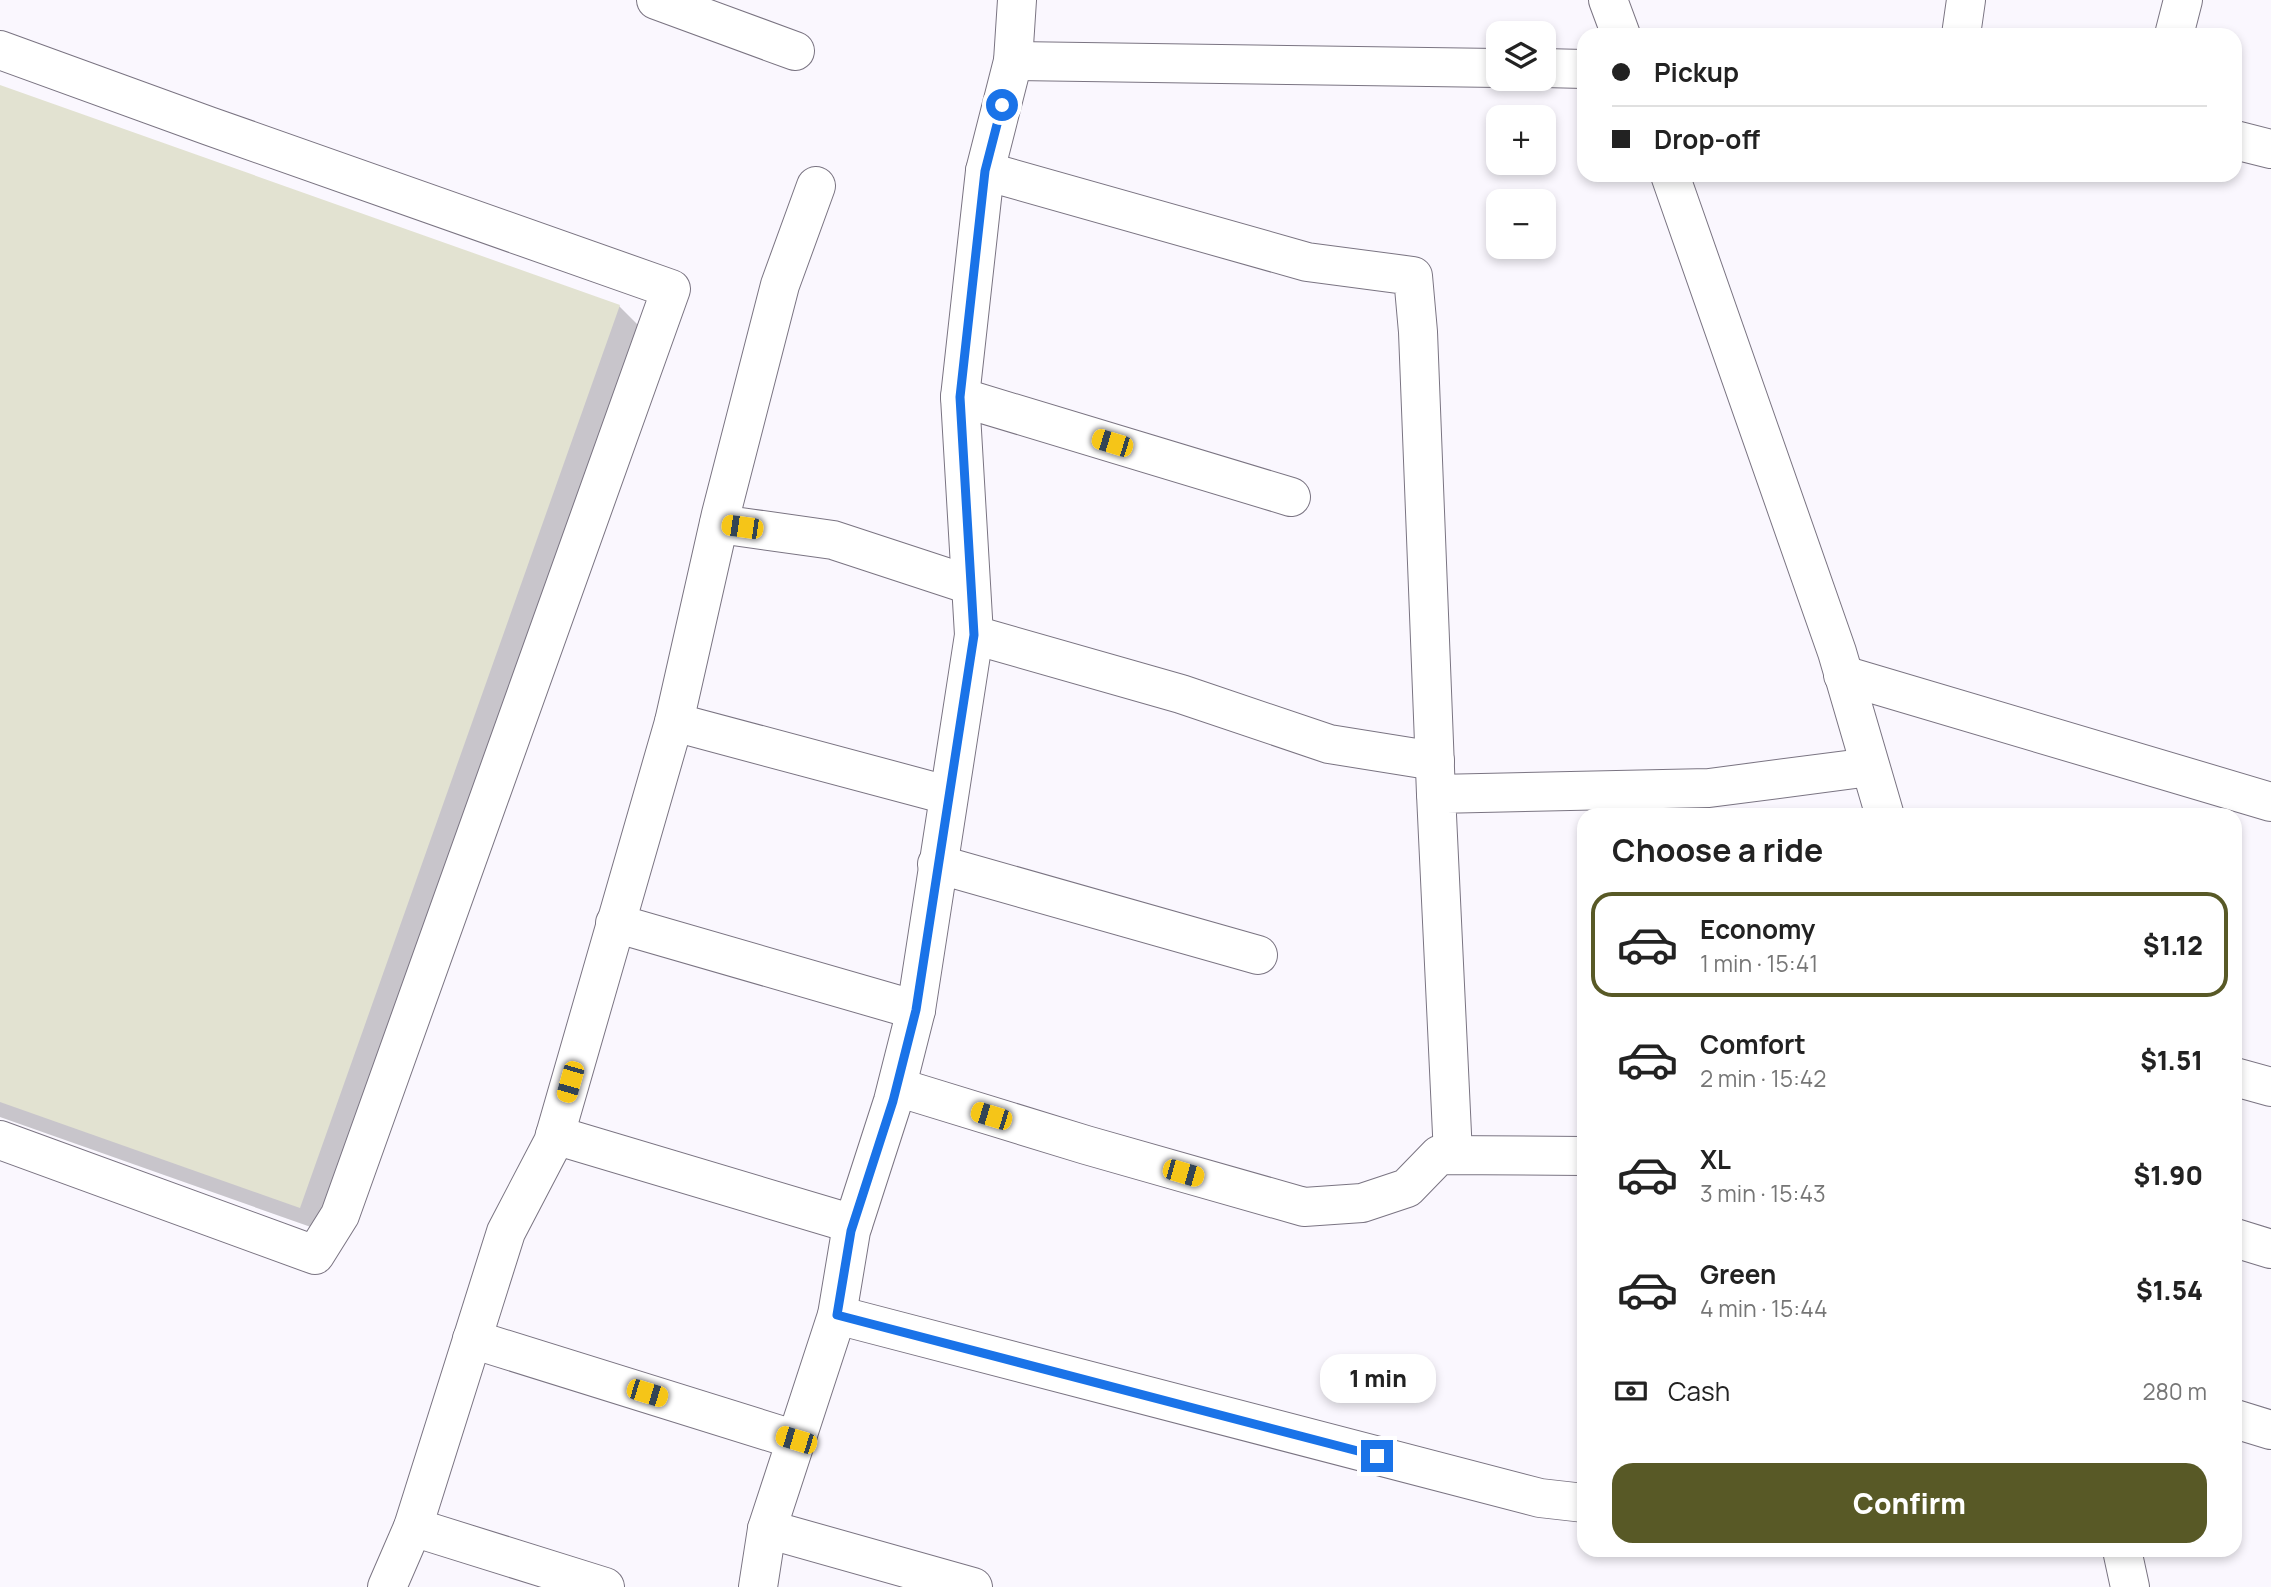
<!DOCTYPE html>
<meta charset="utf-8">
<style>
body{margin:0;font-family:Manrope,sans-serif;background:#f2f2f2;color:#222;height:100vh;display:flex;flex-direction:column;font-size:26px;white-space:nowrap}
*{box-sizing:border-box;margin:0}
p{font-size:23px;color:#767676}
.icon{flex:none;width:38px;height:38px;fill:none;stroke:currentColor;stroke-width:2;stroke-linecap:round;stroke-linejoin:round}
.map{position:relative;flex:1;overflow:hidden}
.drawer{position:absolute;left:1577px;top:808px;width:665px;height:749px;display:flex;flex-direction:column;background:#fff;border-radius:21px;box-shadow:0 4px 10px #0003}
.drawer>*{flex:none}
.banner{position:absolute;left:1577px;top:28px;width:665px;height:154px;border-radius:21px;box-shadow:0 4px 10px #0003;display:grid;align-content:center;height:154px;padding:0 35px;background:#fff}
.tools{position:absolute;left:1486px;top:21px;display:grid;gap:14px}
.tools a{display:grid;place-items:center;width:70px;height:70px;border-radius:14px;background:#fff;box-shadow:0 4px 10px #0003;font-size:35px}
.end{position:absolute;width:32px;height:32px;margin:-16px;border:9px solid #1a73e8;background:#fff;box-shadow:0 0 0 4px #fff}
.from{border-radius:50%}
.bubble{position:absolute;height:49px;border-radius:21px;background:#fff;box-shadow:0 4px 10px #0003;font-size:23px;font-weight:800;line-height:49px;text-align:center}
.car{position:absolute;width:21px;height:42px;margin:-21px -10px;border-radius:9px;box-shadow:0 0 5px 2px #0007;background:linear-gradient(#f5c518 24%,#345 0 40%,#f5c518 0 76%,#345 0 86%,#f5c518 0)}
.banner b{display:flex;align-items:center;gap:24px;height:66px;font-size:26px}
.banner b+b{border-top:2px solid #e0e0e0}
.banner i{width:18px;height:18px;background:#222}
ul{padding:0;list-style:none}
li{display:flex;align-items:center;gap:21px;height:105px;margin:0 14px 10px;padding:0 21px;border:4px solid transparent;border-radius:21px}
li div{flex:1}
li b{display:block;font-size:26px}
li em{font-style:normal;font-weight:800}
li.selected{border-color:#585926}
li>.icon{width:63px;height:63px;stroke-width:1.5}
h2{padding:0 35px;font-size:32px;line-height:84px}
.pay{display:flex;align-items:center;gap:18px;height:77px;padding:0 35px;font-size:26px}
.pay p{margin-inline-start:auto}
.cta{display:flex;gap:14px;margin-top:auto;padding:14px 35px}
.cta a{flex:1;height:80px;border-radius:21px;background:#585926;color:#fff;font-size:28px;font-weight:800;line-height:80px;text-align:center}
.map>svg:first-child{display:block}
</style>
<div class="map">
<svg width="2271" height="1587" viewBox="0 0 2271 1587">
<rect width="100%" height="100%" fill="#faf7fe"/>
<!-- shadow -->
<polygon fill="#0003" points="0,87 619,306 644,331 325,1232 0,1117"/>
<!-- building -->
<polygon fill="#e2e2d1" points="0,85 620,305 300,1208 0,1102"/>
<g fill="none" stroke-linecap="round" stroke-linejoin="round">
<!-- minor casing -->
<g stroke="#7a7482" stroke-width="40">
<g id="minor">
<polyline points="656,0 795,51"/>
<polyline points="1608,0 1621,35"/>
<polyline points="1961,35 1966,0"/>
<polyline points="2174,35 2183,0"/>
<polyline points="0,50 209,126 671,289 340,1215 315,1255 0,1140"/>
<polyline points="1013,61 1498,68"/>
<polyline points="1544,68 1584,69"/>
<polyline points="2235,140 2271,149"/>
<polyline points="985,171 1307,262 1413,276 1418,332 1436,794"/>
<polyline points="1670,175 1837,652 1885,816"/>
<polyline points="960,397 1291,497"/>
<polyline points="719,524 833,540 970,585"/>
<polyline points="974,635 1181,694 1329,744 1435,761"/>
<polyline points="1843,675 2271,802"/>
<polyline points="674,722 947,795"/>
<polyline points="937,864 1258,955"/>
<polyline points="615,923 916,1010"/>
<polyline points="2235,1077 2271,1087"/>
<polyline points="897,1087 1086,1145 1304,1207 1362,1203 1407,1188 1439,1155 1584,1156"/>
<polyline points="555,1135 853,1224"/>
<polyline points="1453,1155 1436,794 1709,788 1870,767"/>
<polyline points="2235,1238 2271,1249"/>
<polyline points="837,1315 1540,1498 1584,1503"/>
<polyline points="472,1339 796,1440"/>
<polyline points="2235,1419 2271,1430"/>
<polyline points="413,1527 605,1587"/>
<polyline points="767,1529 973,1587"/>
<polyline points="2122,1550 2130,1587"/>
<polyline points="387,1587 413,1527 506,1232 553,1142 674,722 721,514 780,285 816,186"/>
<polyline points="758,1587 767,1529 837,1315 851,1231 893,1101 916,1010 974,635 960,397 985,171 1013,61 1017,0"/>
</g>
</g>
<!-- minor -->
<use href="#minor" stroke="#fff" stroke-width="38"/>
</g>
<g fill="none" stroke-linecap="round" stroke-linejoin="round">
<!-- route -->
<polyline stroke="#1a73e8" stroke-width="9" points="1002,105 985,171 960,397 974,635 916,1010 893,1101 851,1231 837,1315 1377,1456"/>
</g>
</svg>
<div class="tools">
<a><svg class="icon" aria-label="layers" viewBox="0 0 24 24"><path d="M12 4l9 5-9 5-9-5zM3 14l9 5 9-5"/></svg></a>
<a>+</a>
<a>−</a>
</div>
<i class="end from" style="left:1002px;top:105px"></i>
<i class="end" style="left:1377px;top:1456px"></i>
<div class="bubble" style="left:1320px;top:1354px;width:116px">1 min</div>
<i class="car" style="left:1112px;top:443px;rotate:287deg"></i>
<i class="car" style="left:742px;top:527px;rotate:278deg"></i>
<i class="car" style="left:570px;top:1082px;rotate:196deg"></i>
<i class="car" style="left:991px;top:1116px;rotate:287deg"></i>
<i class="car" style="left:1183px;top:1173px;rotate:106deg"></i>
<i class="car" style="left:647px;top:1393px;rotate:107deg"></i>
<i class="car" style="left:796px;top:1440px;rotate:287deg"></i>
<div class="banner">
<b><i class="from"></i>Pickup</b>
<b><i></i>Drop-off</b>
</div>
<section class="drawer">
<h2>Choose a ride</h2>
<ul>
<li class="selected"><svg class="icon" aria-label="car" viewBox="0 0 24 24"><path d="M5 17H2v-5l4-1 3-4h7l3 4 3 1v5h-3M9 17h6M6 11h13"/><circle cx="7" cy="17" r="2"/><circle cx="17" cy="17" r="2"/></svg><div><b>Economy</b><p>1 min · 15:41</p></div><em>$1.12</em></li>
<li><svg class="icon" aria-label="car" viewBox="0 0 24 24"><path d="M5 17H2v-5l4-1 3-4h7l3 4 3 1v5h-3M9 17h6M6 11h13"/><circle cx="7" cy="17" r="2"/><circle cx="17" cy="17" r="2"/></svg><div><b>Comfort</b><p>2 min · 15:42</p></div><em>$1.51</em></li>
<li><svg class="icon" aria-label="car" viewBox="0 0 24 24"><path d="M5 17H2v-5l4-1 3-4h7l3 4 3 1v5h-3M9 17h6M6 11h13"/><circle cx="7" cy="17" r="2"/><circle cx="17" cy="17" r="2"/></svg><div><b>XL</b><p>3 min · 15:43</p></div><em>$1.90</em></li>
<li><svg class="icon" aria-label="car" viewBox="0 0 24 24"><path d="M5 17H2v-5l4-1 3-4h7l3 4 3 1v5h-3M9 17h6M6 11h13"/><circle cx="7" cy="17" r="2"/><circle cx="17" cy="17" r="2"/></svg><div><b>Green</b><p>4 min · 15:44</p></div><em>$1.54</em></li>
</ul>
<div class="pay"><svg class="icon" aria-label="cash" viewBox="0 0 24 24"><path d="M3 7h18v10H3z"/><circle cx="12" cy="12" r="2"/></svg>Cash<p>280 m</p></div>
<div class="cta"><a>Confirm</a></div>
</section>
</div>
